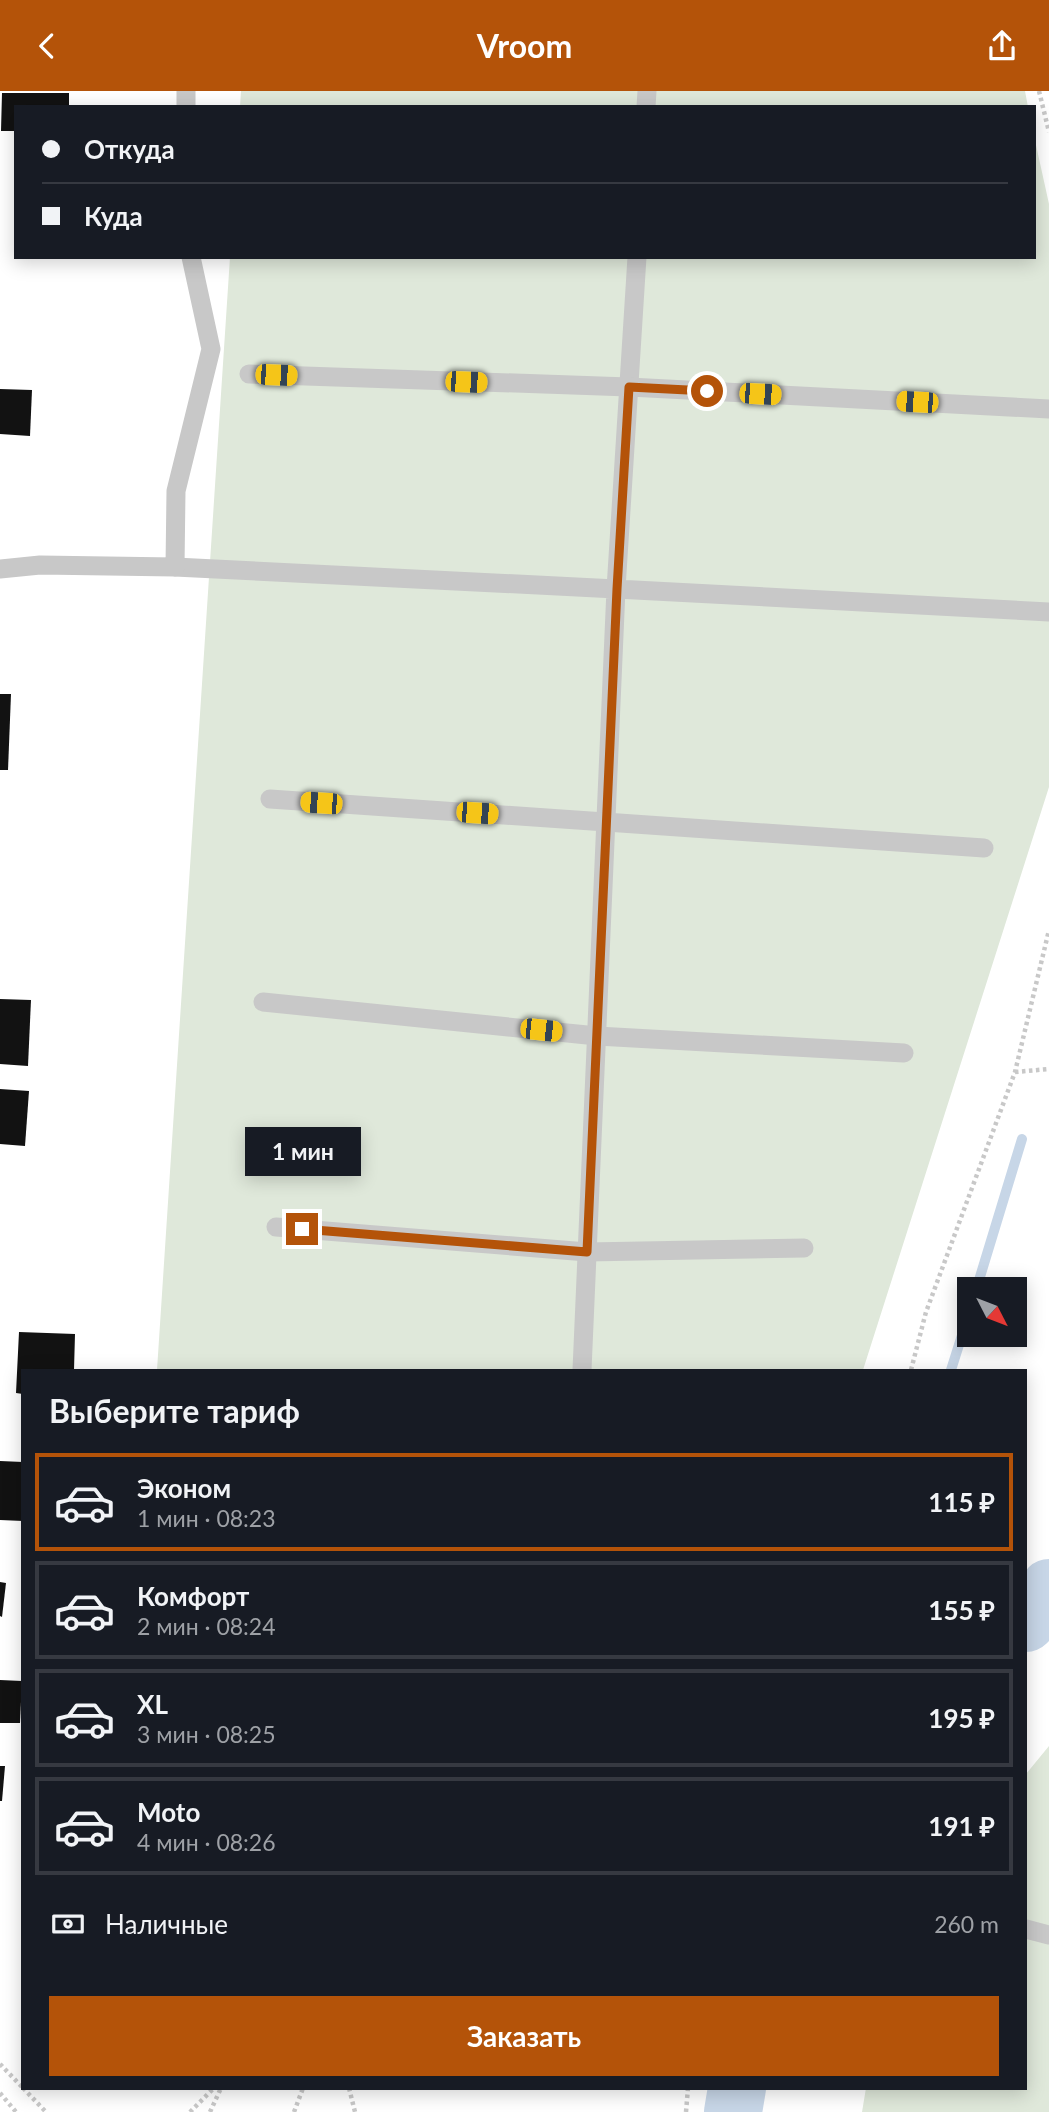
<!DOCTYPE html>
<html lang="ru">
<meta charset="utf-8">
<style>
body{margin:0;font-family:Lato,sans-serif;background:#242831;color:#f1f3f6;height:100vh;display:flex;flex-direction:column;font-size:26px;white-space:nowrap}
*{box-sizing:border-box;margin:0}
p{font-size:23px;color:#9ea1a6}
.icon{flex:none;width:38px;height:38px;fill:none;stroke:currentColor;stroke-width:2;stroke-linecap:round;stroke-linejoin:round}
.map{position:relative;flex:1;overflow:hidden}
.drawer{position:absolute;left:21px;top:1278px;width:1006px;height:721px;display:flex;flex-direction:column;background:#171b24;border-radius:0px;box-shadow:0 4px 18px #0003}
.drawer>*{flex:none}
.top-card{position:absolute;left:14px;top:14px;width:1022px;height:154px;border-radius:0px;box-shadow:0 4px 18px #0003;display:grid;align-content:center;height:154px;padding:0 28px;background:#171b24}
.needle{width:46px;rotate:132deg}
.fabs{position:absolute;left:957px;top:1186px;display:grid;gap:14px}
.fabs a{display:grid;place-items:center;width:70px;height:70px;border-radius:0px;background:#171b24;box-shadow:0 4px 18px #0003;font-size:35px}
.end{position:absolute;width:32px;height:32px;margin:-16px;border:9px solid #b45309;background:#fff;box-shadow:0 0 0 4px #fff}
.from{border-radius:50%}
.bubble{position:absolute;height:49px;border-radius:0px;background:#171b24;box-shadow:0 4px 18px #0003;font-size:23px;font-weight:700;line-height:49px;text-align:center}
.car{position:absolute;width:21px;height:42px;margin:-21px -10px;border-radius:9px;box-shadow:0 0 5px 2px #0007;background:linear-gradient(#f5c518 24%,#345 0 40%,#f5c518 0 76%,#345 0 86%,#f5c518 0)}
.top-card b{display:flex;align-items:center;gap:24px;height:66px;font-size:26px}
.top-card b+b{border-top:2px solid #363941}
.top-card i{width:18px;height:18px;background:#f1f3f6}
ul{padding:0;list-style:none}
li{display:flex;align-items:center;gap:21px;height:98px;margin:0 14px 10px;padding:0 14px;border:4px solid #363941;border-radius:0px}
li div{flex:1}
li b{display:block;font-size:26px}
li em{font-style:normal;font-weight:700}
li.active{border-color:#b45309}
li>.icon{width:63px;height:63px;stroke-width:1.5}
h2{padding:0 28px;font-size:32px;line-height:84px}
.pay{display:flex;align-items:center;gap:18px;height:77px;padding:0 28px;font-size:26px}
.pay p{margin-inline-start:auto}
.primary-button{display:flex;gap:14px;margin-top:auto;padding:14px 28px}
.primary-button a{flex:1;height:80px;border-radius:0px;background:#b45309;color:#fff;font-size:28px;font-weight:700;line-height:80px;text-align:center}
header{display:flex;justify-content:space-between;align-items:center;height:91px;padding:0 28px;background:#b45309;color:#fff;font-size:32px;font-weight:700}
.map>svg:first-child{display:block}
</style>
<header><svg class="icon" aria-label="back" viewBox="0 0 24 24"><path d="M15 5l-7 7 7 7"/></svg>Vroom<svg class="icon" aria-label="share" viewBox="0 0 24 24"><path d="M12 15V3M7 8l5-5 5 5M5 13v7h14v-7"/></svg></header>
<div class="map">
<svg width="1049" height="2021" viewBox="0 0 1049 2021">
<rect width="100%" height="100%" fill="#fff"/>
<!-- green -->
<g fill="#dfe8da">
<polygon points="241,0 1025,0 1028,16 240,16"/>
<polygon points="1034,45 1049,113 1049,696 863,1279 157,1279 230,166 1034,166"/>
<polygon points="1049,1655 1049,2021 862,2021 866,1997 1026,1997 1026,1683"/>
</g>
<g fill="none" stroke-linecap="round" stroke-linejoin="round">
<!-- stream -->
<g stroke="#c7d6e7" stroke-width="10">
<polyline points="976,1199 1022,1048"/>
<polyline points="951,1279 970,1219"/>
</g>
<!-- river -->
<g stroke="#c7d6e7" stroke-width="58">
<polyline points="1026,1532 1040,1518 1049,1497"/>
<polyline points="733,2021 737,1997"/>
</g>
</g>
<!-- building -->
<g fill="#121212">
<polygon points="2,2 69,2 69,16 16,16 16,40 1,40"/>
<polygon points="0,298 32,299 30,345 0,343"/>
<polygon points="0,603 11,603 8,679 0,679"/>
<polygon points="0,908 31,909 28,975 0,973"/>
<polygon points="0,998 29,1000 25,1055 0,1053"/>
<polygon points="19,1241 75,1243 74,1279 23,1279 23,1303 16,1302"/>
<polygon points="0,1370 23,1371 23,1430 0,1429"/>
<polygon points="0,1491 6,1492 2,1526 0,1525"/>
<polygon points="0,1589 22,1590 20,1632 0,1632"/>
<polygon points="0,1675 5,1675 2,1710 0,1710"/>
</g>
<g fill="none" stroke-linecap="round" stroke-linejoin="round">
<!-- path -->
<g stroke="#c8c8c8" stroke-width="4.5" stroke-dasharray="3.5 3.5" stroke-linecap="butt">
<polyline points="1039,0 1049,41"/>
<polyline points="1015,981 1049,978"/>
<polyline points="911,1279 926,1221 1015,981 1049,839"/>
<polyline points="0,1973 23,1997"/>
<polyline points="23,1997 46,2021"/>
<polyline points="349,1997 355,2021"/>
<polyline points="0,2002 16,2021"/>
<polyline points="190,2021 214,1997"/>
<polyline points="210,2021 221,1997"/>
<polyline points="294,2021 303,1997"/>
<polyline points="686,2021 688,1997"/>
</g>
<!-- lane -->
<g stroke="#c8c8c8" stroke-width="19">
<polyline points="186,16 186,0"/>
<polyline points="646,16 647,0"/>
<polyline points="637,166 616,498 1049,521"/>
<polyline points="249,283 629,296 1049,318"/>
<polyline points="175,476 616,498 582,1279"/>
<polyline points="0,478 40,474 175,476 176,400 211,258 191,166"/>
<polyline points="270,708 984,757"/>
<polyline points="263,911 597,945 904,962"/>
<polyline points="276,1136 587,1161 804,1157"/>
<polyline points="1026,1838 1049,1844"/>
</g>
</g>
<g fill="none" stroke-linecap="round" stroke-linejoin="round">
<!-- route -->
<polyline stroke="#b45309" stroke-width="9" points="302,1138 587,1161 617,498 629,296 707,300"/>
</g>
</svg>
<div class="fabs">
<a><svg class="needle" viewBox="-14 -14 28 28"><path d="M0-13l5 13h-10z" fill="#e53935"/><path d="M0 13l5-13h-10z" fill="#9ea1a6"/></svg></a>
</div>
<i class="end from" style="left:707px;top:300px"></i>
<i class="end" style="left:302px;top:1138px"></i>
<div class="bubble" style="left:245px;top:1036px;width:116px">1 мин</div>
<i class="car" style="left:276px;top:284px;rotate:92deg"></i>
<i class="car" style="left:466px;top:291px;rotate:92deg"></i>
<i class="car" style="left:760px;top:303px;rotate:93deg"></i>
<i class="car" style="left:917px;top:311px;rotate:273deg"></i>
<i class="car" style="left:321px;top:712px;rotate:274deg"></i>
<i class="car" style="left:477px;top:722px;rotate:94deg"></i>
<i class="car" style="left:541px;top:939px;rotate:96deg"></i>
<div class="top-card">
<b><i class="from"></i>Откуда</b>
<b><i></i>Куда</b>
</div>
<section class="drawer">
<h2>Выберите тариф</h2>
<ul>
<li class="active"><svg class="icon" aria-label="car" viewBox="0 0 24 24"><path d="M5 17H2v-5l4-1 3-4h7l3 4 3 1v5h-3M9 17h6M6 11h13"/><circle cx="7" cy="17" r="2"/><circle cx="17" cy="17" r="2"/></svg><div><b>Эконом</b><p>1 мин · 08:23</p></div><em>115 ₽</em></li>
<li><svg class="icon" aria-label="car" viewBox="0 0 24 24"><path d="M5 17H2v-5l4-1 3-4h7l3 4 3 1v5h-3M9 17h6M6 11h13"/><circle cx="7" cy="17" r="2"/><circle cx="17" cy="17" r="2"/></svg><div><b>Комфорт</b><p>2 мин · 08:24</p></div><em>155 ₽</em></li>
<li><svg class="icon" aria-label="car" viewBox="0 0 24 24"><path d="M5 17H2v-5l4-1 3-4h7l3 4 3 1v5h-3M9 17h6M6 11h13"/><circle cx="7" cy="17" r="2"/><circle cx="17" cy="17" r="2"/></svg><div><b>XL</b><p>3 мин · 08:25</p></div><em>195 ₽</em></li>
<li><svg class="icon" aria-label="car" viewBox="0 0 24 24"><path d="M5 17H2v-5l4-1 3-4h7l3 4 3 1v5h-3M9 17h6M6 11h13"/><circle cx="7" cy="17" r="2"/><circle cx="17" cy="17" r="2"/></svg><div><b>Moto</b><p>4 мин · 08:26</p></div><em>191 ₽</em></li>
</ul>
<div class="pay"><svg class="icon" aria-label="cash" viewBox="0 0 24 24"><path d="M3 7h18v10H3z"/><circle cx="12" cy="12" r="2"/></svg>Наличные<p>260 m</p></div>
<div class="primary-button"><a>Заказать</a></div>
</section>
</div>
